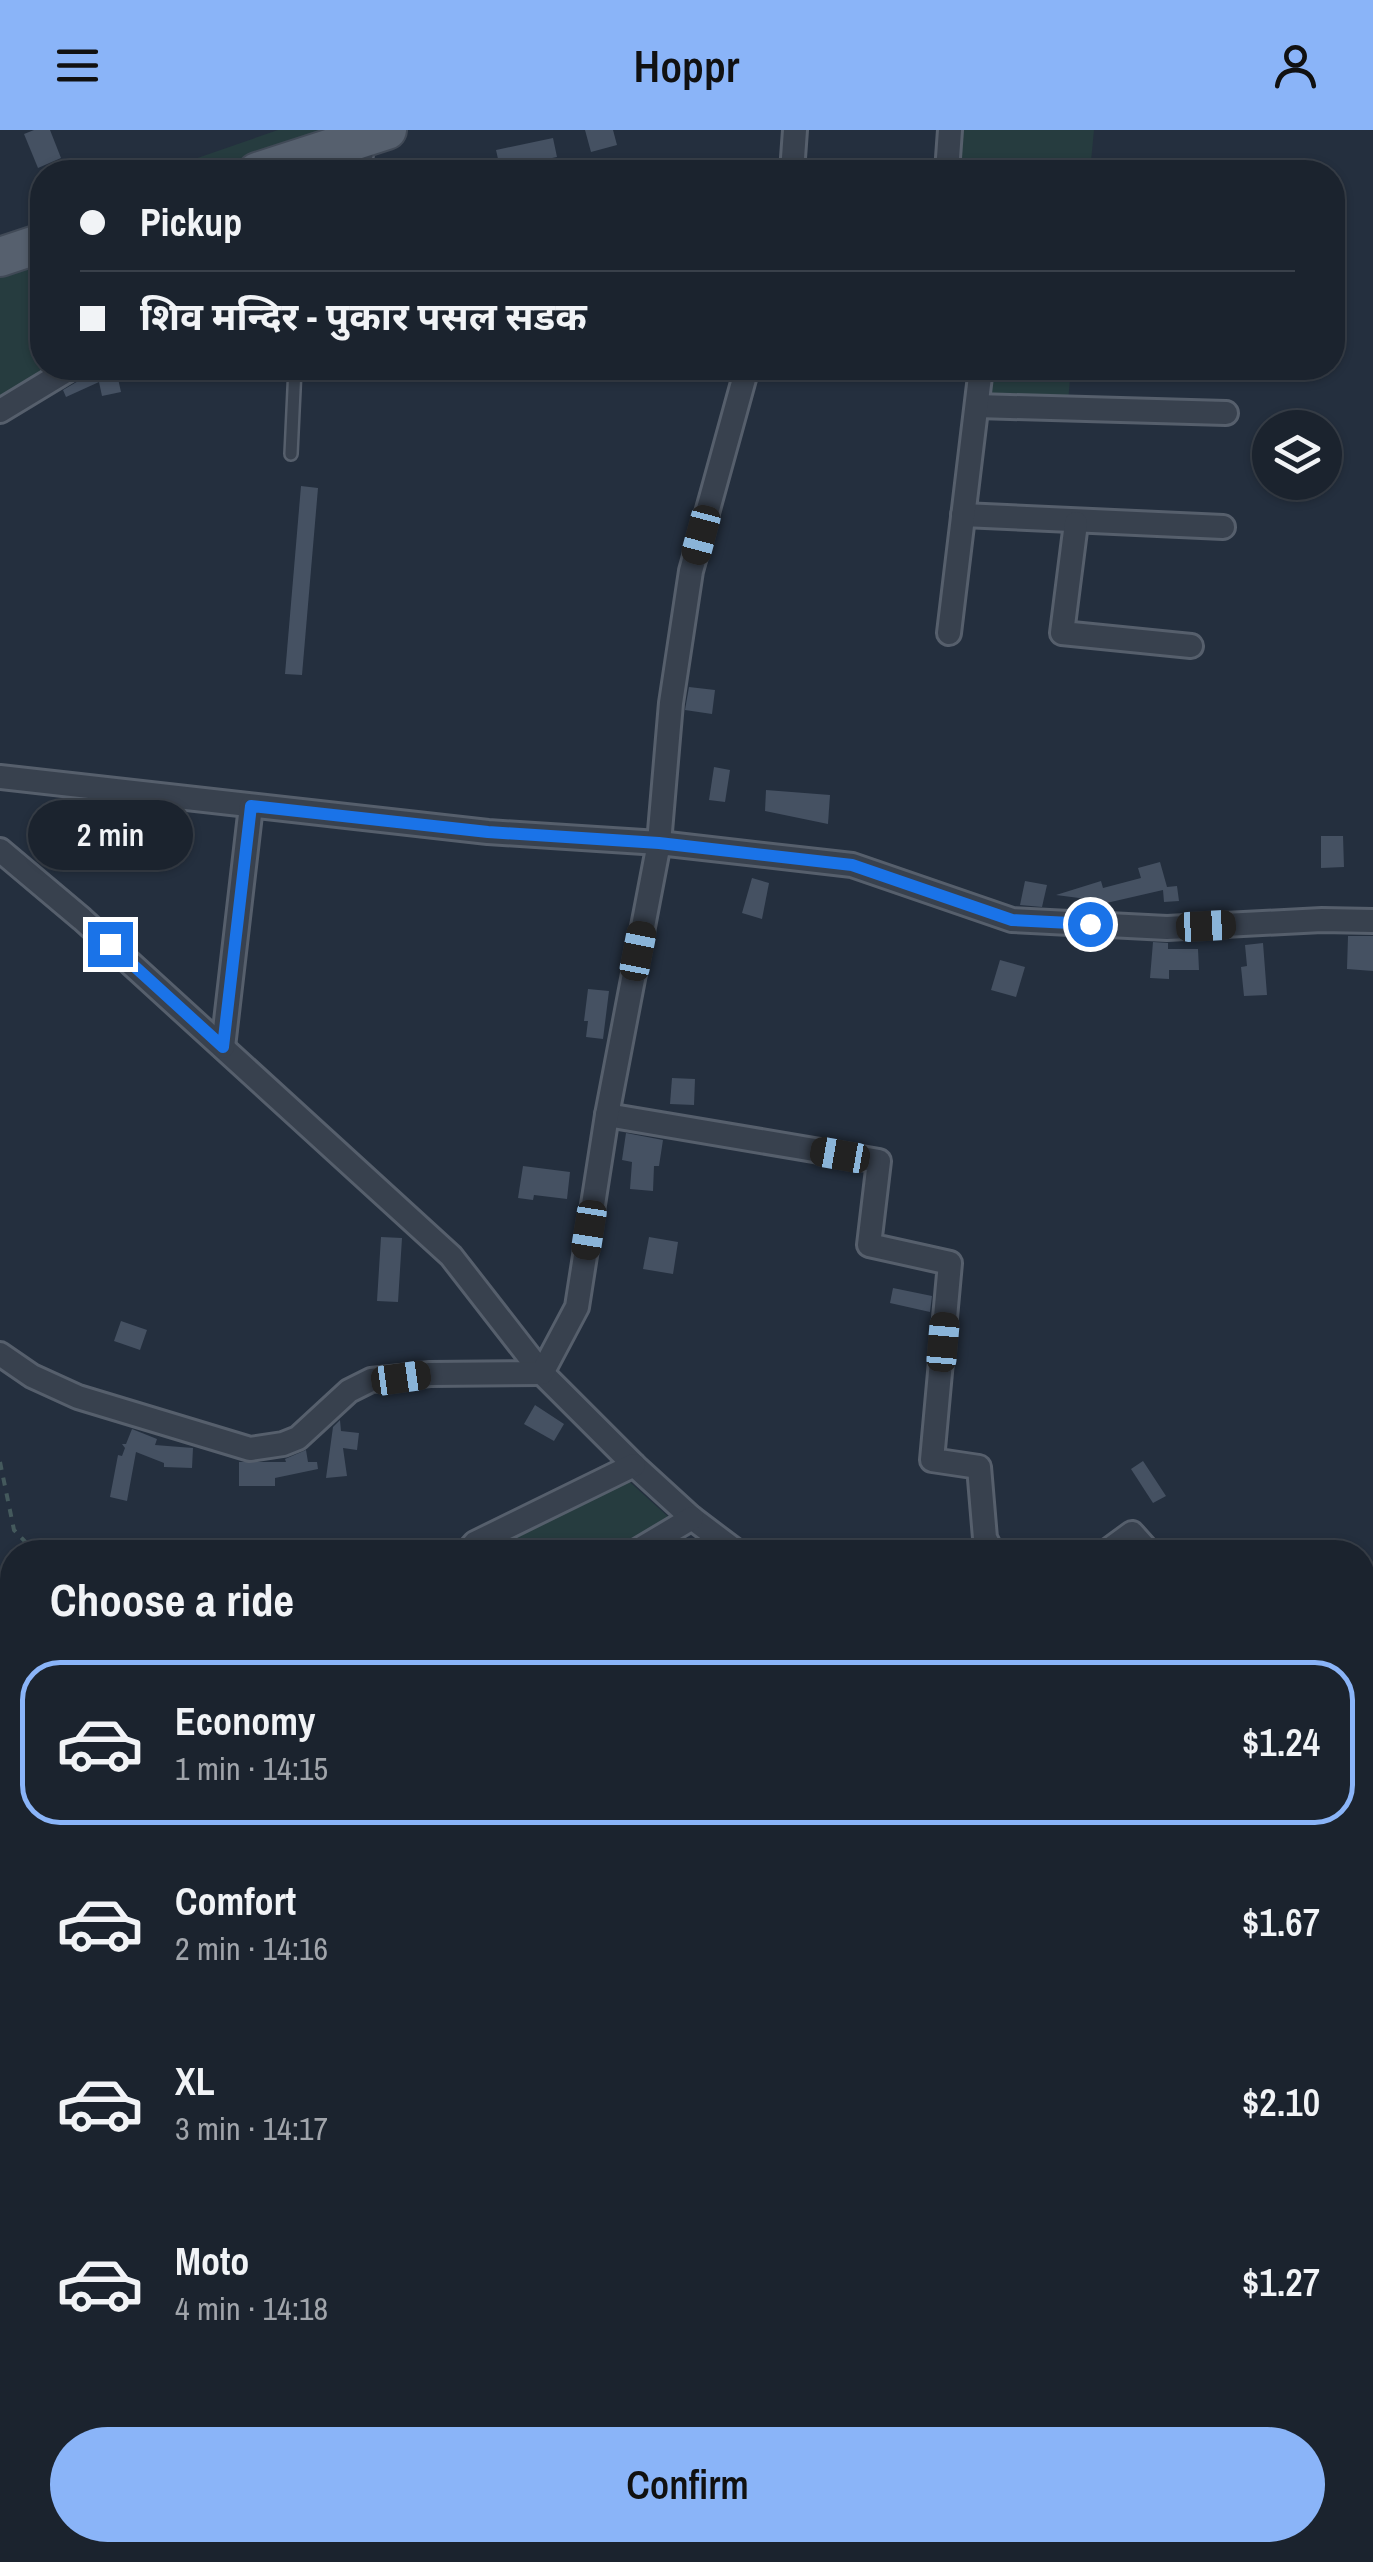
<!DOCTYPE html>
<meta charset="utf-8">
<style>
body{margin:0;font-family:"Archivo Narrow","Noto Sans Devanagari",sans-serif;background:#242b36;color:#f1f3f6;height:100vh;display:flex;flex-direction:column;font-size:38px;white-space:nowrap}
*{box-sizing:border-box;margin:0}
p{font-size:32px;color:#a0a4aa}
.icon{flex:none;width:55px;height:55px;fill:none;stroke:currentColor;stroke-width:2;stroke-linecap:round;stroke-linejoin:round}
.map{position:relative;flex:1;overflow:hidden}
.sheet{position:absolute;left:0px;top:1410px;width:1375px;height:1022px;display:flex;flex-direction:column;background:#1b232e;border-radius:40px 40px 0 0;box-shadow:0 2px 8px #0004,0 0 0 2px #39404a}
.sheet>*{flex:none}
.hud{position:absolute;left:30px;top:30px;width:1315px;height:220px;border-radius:40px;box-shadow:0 2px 8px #0004,0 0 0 2px #39404a;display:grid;align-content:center;height:220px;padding:0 50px;background:#1b232e}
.fabs{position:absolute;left:1252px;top:280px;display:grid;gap:20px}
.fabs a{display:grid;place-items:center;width:90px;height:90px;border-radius:50%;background:#1b232e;box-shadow:0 2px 8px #0004,0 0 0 2px #39404a;font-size:50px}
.end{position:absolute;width:45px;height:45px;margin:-22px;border:12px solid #1a73e8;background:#fff;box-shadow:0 0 0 5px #fff}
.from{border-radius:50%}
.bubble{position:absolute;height:70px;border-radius:35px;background:#1b232e;box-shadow:0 2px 8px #0004,0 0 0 2px #39404a;font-size:32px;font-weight:600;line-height:70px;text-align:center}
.car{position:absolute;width:30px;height:60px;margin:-30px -15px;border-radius:12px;box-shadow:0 0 8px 2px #0007;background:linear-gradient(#222 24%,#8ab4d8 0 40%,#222 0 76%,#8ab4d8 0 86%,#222 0)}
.hud b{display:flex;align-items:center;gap:35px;height:95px;font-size:38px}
.hud b+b{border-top:2px solid #39404a}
.hud i{width:25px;height:25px;background:#f1f3f6}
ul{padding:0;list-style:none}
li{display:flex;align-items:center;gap:30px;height:165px;margin:0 20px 15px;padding:0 30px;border:5px solid transparent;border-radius:40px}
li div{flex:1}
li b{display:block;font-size:38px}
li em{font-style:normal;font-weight:600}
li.active{border-color:#8ab4f8}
li>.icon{width:90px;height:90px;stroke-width:1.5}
h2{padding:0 50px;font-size:45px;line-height:120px}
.action{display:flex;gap:20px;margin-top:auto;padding:20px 50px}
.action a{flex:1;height:115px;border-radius:60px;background:#8ab4f8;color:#111;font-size:40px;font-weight:600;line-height:115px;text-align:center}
header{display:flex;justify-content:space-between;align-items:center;height:130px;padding:0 50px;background:#8ab4f8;color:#111;font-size:45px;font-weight:600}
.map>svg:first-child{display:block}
</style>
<header><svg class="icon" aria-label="menu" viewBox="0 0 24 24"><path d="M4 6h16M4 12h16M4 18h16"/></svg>Hoppr<svg class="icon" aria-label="person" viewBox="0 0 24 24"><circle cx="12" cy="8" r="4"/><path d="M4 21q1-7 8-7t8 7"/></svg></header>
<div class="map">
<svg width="1373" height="2432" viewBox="0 0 1373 2432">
<rect width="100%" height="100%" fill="#242f3e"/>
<!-- green -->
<g fill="#263c3f">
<polygon points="278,0 358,0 227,42 157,42"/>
<polygon points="957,0 1094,0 1090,42 954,42"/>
<polygon points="42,125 42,238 52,238 0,274 0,138"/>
<polygon points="992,238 1071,238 1068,272 990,266"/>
<polygon points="623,1346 674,1392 623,1422 478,1422"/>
<polygon points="1373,1607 1373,2432 912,2432 907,2420 1362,2420 1362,1615"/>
<polygon points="12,2377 12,2420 81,2420 67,2426 69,2432 0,2432 0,2382"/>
<polygon points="350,2420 876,2420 877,2432 346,2432"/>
</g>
<!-- building -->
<g fill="#455162">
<polygon points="34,0 50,0 61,28 38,38 24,4"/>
<polygon points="585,0 613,0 617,15 591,22"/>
<polygon points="553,8 557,27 538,31 541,42 501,42 496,20"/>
<polygon points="88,238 130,238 117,244 121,262 102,266 99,252 66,267 63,260 80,250"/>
<polygon points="301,356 318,358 302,545 285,544"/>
<polygon points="689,557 715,560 712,584 685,580"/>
<polygon points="714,637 730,640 725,672 709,670"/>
<polygon points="766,660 830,665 828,694 765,681"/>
<polygon points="1321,706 1343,706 1344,737 1321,738"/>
<polygon points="1160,732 1167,757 1177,756 1179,771 1164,772 1163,760 1089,777 1087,769 1056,765 1101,751 1103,758 1141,748 1138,738"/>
<polygon points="752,748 769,753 762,789 742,783"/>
<polygon points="1025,751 1047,755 1042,777 1020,775"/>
<polygon points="1348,806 1373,806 1373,841 1347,839"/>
<polygon points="1153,812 1168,813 1168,819 1198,819 1199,840 1169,840 1169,849 1150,848"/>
<polygon points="1263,813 1267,865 1244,866 1241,837 1247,836 1245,815"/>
<polygon points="1000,830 1025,837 1016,867 991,860"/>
<polygon points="588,859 609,861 603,909 586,907 588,891 584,891"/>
<polygon points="672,948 695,949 694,975 670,974"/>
<polygon points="626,1003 663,1010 659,1036 654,1036 653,1061 630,1059 632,1032 622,1030"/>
<polygon points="523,1036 570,1042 567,1069 534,1065 533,1070 518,1068"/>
<polygon points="381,1107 402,1108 398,1172 377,1171"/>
<polygon points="649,1107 678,1112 673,1144 643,1139"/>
<polygon points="893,1158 932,1166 930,1182 890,1173"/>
<polygon points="121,1191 147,1200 140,1220 114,1211"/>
<polygon points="535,1275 564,1294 554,1311 524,1294"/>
<polygon points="340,1290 341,1301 359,1303 357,1320 343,1318 347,1346 326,1348 333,1297"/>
<polygon points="132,1299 157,1309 155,1315 193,1318 192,1338 164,1337 164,1333 136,1322 127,1371 110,1367 118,1325 122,1326 125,1318 122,1314 126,1314"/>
<polygon points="306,1320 308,1332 317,1332 318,1339 275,1348 275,1356 239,1356 239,1332 286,1332 285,1329"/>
<polygon points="1143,1331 1166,1366 1153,1373 1131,1339"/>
</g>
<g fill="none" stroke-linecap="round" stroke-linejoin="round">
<!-- service casing -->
<g stroke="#565f6c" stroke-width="16">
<g id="service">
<polyline points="365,42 368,15"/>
<polyline points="291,324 295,238"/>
</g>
</g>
<!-- minor casing -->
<g stroke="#565f6c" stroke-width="28">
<g id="minor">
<polyline points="792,42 795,0"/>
<polyline points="947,42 950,0"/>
<polyline points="977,276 1226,283"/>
<polyline points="0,281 71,238"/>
<polyline points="963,385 1223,397"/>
<polyline points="1076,393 1062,503 1191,516"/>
<polyline points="949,503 981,238"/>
<polyline points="0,647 488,702 659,713 852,735 1012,790 1167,798 1322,790 1373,791"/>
<polyline points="0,720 82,789 451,1126 542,1243 634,1335 692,1388 737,1422"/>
<polyline points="223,917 251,676"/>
<polyline points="607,985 879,1031 869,1115 950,1133 932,1330 979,1337 985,1408 992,1422"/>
<polyline points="0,1224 32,1246 78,1267 250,1319 283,1314 298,1308 349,1261 371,1250 430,1244 542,1243 577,1177 607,985 659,713 671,573 691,441 747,238"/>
<polyline points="467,1422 475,1413 634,1335"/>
<polyline points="635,1422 692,1388"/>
<polyline points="1106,1422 1132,1403 1149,1422"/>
<polyline points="1362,1564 1373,1549"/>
<polyline points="1362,1598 1373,1593"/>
<polyline points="0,1826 12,1817"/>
<polyline points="897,2420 901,2432"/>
<polyline points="202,2432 222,2420"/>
</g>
</g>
<!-- primary casing -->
<g stroke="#414a57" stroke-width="42">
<g id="primary">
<polyline points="257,42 387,0"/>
<polyline points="0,127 42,113"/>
</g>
</g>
<!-- path -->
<g stroke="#44595c" stroke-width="4" stroke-dasharray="8 8" stroke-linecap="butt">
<polyline points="0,1332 14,1400 35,1422"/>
<polyline points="281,2432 281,2420"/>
</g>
<!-- service -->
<use href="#service" stroke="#38414e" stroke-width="11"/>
<!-- minor -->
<use href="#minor" stroke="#38414e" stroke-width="22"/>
<!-- primary -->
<use href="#primary" stroke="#56606e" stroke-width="38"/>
</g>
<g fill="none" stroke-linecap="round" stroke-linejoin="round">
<!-- route -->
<polyline stroke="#1a73e8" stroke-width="12" points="110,814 223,917 251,676 488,702 659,713 852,735 1012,790 1090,794"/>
</g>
</svg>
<div class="fabs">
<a><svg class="icon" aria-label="layers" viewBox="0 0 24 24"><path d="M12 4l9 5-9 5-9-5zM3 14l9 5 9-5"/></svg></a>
</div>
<i class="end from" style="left:1090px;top:794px"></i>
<i class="end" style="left:110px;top:814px"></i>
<div class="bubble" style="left:28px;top:670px;width:165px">2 min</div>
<i class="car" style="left:701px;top:405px;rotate:195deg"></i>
<i class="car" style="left:1206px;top:796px;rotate:87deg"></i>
<i class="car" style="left:638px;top:821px;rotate:11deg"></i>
<i class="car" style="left:840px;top:1025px;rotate:280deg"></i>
<i class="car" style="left:589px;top:1100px;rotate:189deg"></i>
<i class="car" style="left:943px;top:1212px;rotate:5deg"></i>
<i class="car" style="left:401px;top:1248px;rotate:82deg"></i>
<div class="hud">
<b><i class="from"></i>Pickup</b>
<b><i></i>शिव मन्दिर - पुकार पसल सडक</b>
</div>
<section class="sheet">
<h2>Choose a ride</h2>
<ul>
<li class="active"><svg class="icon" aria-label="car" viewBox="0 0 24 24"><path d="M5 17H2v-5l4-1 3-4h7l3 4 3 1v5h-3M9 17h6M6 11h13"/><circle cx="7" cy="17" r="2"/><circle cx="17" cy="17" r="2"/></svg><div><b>Economy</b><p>1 min · 14:15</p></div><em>$1.24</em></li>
<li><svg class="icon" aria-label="car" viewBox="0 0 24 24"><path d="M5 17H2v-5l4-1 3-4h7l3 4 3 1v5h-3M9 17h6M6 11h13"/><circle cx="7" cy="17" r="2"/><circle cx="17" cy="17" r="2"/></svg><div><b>Comfort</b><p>2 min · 14:16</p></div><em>$1.67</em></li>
<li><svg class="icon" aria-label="car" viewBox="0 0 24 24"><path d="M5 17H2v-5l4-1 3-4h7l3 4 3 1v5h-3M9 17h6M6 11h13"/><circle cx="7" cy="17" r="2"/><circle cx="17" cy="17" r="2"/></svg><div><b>XL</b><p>3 min · 14:17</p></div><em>$2.10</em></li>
<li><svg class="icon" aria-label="car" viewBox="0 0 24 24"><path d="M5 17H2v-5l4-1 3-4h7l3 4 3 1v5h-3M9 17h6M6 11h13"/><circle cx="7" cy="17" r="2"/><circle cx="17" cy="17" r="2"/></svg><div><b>Moto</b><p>4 min · 14:18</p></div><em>$1.27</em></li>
</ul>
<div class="action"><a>Confirm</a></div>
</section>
</div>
